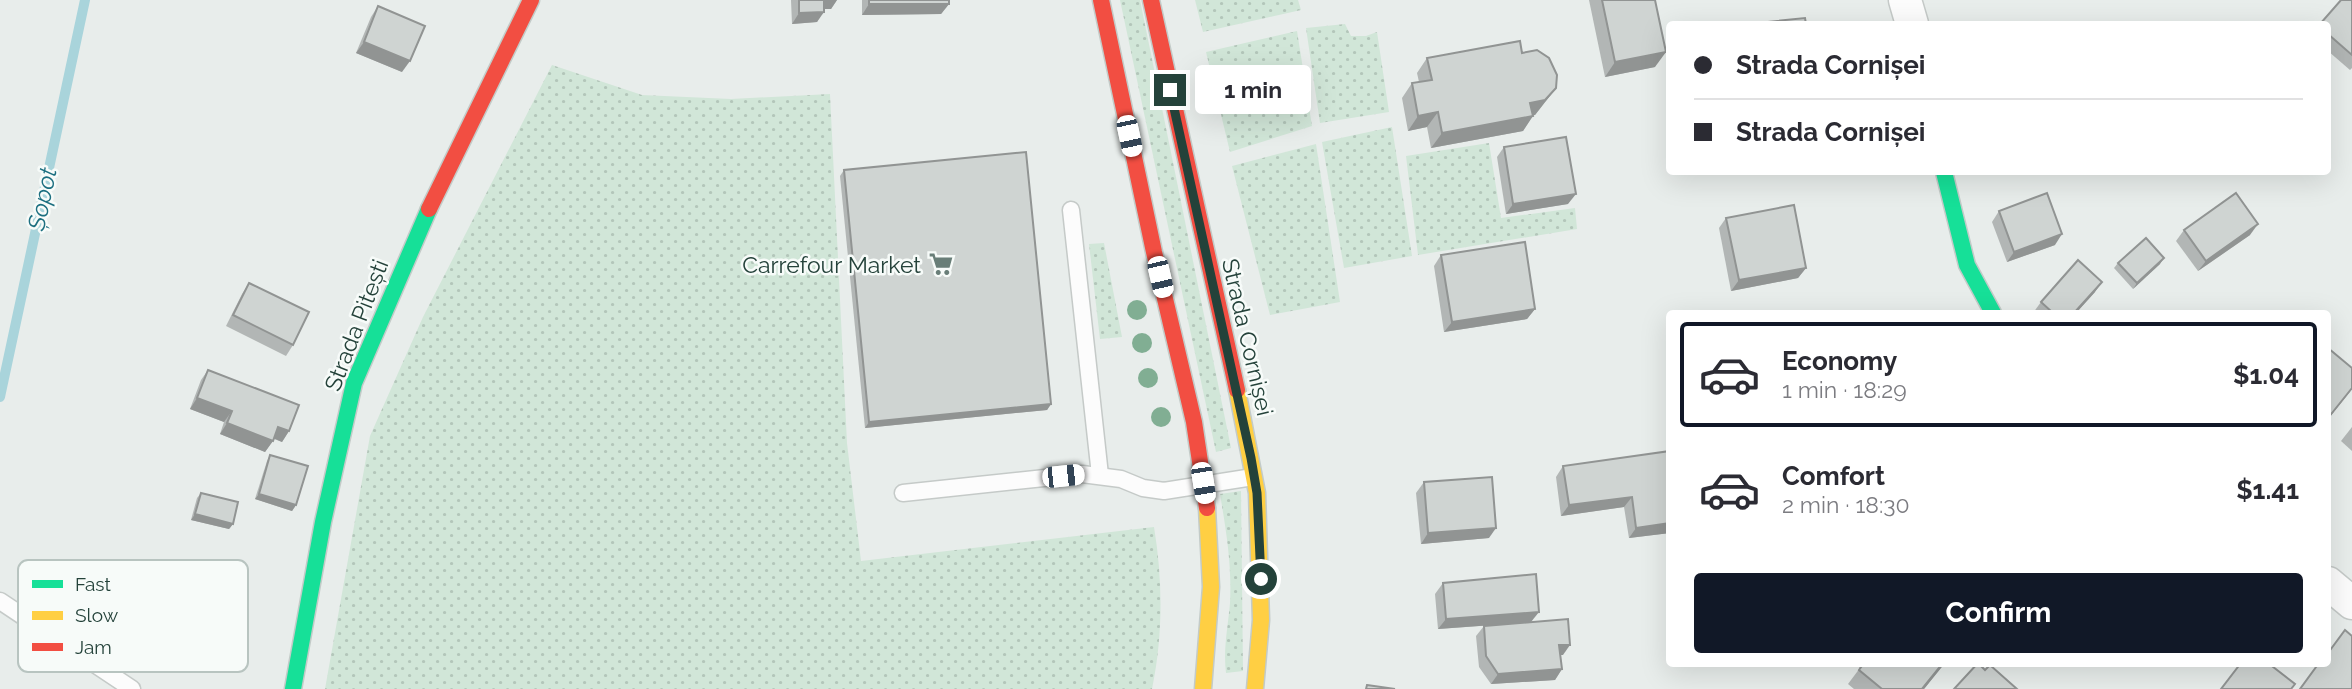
<!DOCTYPE html>
<meta charset="utf-8">
<style>
body{margin:0;font-family:Raleway,sans-serif;background:#f7f7f7;color:#2b2b33;height:100vh;display:flex;flex-direction:column;font-size:26px;white-space:nowrap}
*{box-sizing:border-box;margin:0}
p{font-size:23px;color:#7c7c81}
.icon{flex:none;width:38px;height:38px;fill:none;stroke:currentColor;stroke-width:2;stroke-linecap:round;stroke-linejoin:round}
.map{position:relative;flex:1;overflow:hidden}
.sheet{position:absolute;left:1666px;top:310px;width:665px;height:357px;display:flex;flex-direction:column;background:#fff;border-radius:7px;box-shadow:0 7px 28px #0002}
.sheet>*{flex:none}
.banner{position:absolute;left:1666px;top:21px;width:665px;height:154px;border-radius:7px;box-shadow:0 7px 28px #0002;display:grid;align-content:center;height:154px;padding:0 28px;background:#fff}
.end{position:absolute;width:32px;height:32px;margin:-16px;border:9px solid #24423a;background:#fff;box-shadow:0 0 0 4px #fff}
.from{border-radius:50%}
.bubble{position:absolute;height:49px;border-radius:7px;background:#fff;box-shadow:0 7px 28px #0002;font-size:23px;font-weight:700;line-height:49px;text-align:center}
.car{position:absolute;width:21px;height:42px;margin:-21px -10px;border-radius:9px;box-shadow:0 0 5px 2px #0007;background:linear-gradient(#fff 24%,#345 0 40%,#fff 0 76%,#345 0 86%,#fff 0)}
.banner b{display:flex;align-items:center;gap:24px;height:66px;font-size:26px}
.banner b+b{border-top:2px solid #e1e1e2}
.banner i{width:18px;height:18px;background:#2b2b33}
ul{padding:12px 0 0;list-style:none}
li{display:flex;align-items:center;gap:21px;height:105px;margin:0 14px 10px;padding:0 14px;border:4px solid transparent;border-radius:7px}
li div{flex:1}
li b{display:block;font-size:26px}
li em{font-style:normal;font-weight:700}
li.current{border-color:#111827}
li>.icon{width:63px;height:63px;stroke-width:1.5}
.button{display:flex;gap:14px;margin-top:auto;padding:14px 28px}
.button a{flex:1;height:80px;border-radius:7px;background:#111827;color:#fff;font-size:28px;font-weight:700;line-height:80px;text-align:center}
.map>svg:first-child{display:block}
</style>
<div class="map">
<svg width="2352" height="689" viewBox="0 0 2352 689">
<defs>
<pattern id="grass-dots" width="8" height="8" patternUnits="userSpaceOnUse" patternTransform="scale(1.75)"><rect width="8" height="8" fill="#d1e6d8"/><path d="M2 2h.1M6 6h.1" fill="none" stroke="#b3c6ba" stroke-width="1.8" stroke-linecap="round"/></pattern>
</defs>
<rect width="100%" height="100%" fill="#e8edeb"/>
<!-- grass -->
<g fill="url(#grass-dots)">
<polygon points="1120,0 1140,0 1231,448 1216,452"/>
<polygon points="1195,0 1298,0 1301,10 1203,32"/>
<polygon points="1345,24 1351,36 1366,36 1377,32 1389,112 1320,123 1306,28"/>
<polygon points="1297,31 1312,126 1230,152 1206,52"/>
<path d="M 552,65 L 642,95 L 731,99 L 830,94 L 847,443 L 861,561 L 1154,527 C 1163,581 1163,636 1152,689 L 325,689 L 370,436 L 423,317 Z"/>
<polygon points="1392,127 1412,256 1344,268 1322,142"/>
<polygon points="1489,143 1501,218 1575,208 1577,229 1418,255 1406,156"/>
<polygon points="1316,144 1340,302 1270,315 1232,166"/>
<polygon points="1104,243 1122,337 1100,339 1089,244"/>
<path d="M 1241,491 L 1243,671 L 1226,673 C 1223,649 1228,627 1230,603 C 1232,565 1226,530 1220,494 Z"/>
</g>
<g fill="none" stroke-linecap="round" stroke-linejoin="round">
<!-- stream -->
<polyline stroke="#a9d4db" stroke-width="10" points="0,397 85,0"/>
<!-- lane casing -->
<g stroke="#c5cac8" stroke-width="19">
<g id="lane">
<polyline points="1071,210 1100,475"/>
<polyline points="903,493 1082,474 1121,479 1143,488 1164,491 1253,477"/>
<polyline points="0,601 132,689"/>
</g>
</g>
<!-- street casing -->
<g stroke="#c5cac8" stroke-width="35">
<g id="street">
<polyline points="1905,0 1912,24"/>
<polyline points="2328,583 2352,603"/>
</g>
</g>
<!-- fast casing -->
<g stroke="#c3cbc8" stroke-width="19">
<g id="fast">
<polyline points="1944,172 1967,265 1993,313"/>
<polyline points="293,689 323,522 354,383 429,209"/>
</g>
</g>
<!-- slow casing -->
<g stroke="#c3cbc8" stroke-width="19">
<g id="slow">
<polyline points="1237,390 1257,493 1261,620 1255,689"/>
<polyline points="1203,689 1211,587 1207,508"/>
</g>
</g>
<!-- jam casing -->
<g stroke="#c3cbc8" stroke-width="19">
<g id="jam">
<polyline points="1101,0 1154,252 1194,422 1207,508"/>
<polyline points="1151,0 1237,390"/>
<polyline points="429,209 531,0"/>
</g>
</g>
<!-- lane -->
<use href="#lane" stroke="#fcfcfc" stroke-width="16"/>
<!-- street -->
<use href="#street" stroke="#fcfcfc" stroke-width="32"/>
<!-- fast -->
<use href="#fast" stroke="#16e098" stroke-width="16"/>
<!-- slow -->
<use href="#slow" stroke="#ffcf43" stroke-width="16"/>
<!-- jam -->
<use href="#jam" stroke="#f24e42" stroke-width="16"/>
</g>
<!-- trees -->
<g fill="#81ae93">
<circle cx="1137" cy="310" r="10"/>
<circle cx="1142" cy="343" r="10"/>
<circle cx="1148" cy="378" r="10"/>
<circle cx="1161" cy="417" r="10"/>
</g>
<!-- wall -->
<g fill="#b2b6b5">
<polygon points="791,0 837,0 831,9 824,9 817,22 792,24"/>
<polygon points="862,0 949,0 949,4 941,14 862,15"/>
<polygon points="1589,0 1655,0 1655,67 1605,77"/>
<polygon points="2352,0 2352,68 2350,70 2328,51 2328,24"/>
<polygon points="378,6 402,72 356,53 371,17"/>
<polygon points="1522,53 1556,88 1535,115 1533,115 1523,131 1431,148 1427,127 1408,131 1402,98 1412,83 1419,82 1417,73 1427,58"/>
<polygon points="1504,147 1568,204 1506,214 1497,157"/>
<polygon points="844,170 1051,404 1047,410 865,428 840,176"/>
<polygon points="1999,211 2055,245 2007,262 1992,222"/>
<polygon points="1726,218 1806,268 1798,278 1731,291 1719,228"/>
<polygon points="2184,230 2250,235 2198,271 2176,241"/>
<polygon points="1441,255 1535,309 1527,319 1444,332 1434,266"/>
<polygon points="2118,263 2160,264 2133,289 2114,268"/>
<polygon points="249,283 293,345 286,356 226,326 242,294"/>
<polygon points="2095,292 2076,313 2033,313 2041,302"/>
<polygon points="208,370 289,431 282,442 274,439 265,452 220,434 224,422 190,409 201,380"/>
<polygon points="2352,427 2352,451 2341,441"/>
<polygon points="1670,451 1670,533 1629,538 1624,507 1561,516 1556,477 1563,466"/>
<polygon points="270,455 296,505 292,511 255,499 267,461"/>
<polygon points="1424,482 1489,538 1421,544 1416,493"/>
<polygon points="201,493 233,524 229,529 191,520 197,498"/>
<polygon points="1443,583 1532,622 1563,655 1560,655 1562,669 1555,680 1491,684 1479,667 1476,636 1484,626 1494,625 1438,629 1435,594"/>
<polygon points="1854,663 1945,663 1924,689 1854,689 1848,684 1860,668"/>
</g>
<!-- shaded-wall -->
<g fill="#919493">
<polygon points="823,0 837,0 831,9 816,9"/>
<polygon points="869,4 949,4 941,14 862,15"/>
<polygon points="824,12 817,22 792,24 799,13"/>
<polygon points="364,42 410,61 402,72 356,53"/>
<polygon points="1666,52 1655,67 1605,77 1615,62"/>
<polygon points="1556,88 1535,115 1520,118 1530,103"/>
<polygon points="1438,112 1427,127 1408,131 1418,116"/>
<polygon points="1533,116 1523,131 1431,148 1442,133"/>
<polygon points="1576,194 1568,204 1506,214 1513,204"/>
<polygon points="2258,224 2250,235 2198,271 2206,261"/>
<polygon points="2062,234 2055,245 2007,262 2014,252"/>
<polygon points="2164,258 2160,264 2133,289 2137,283"/>
<polygon points="1806,268 1798,278 1731,291 1739,280"/>
<polygon points="2102,282 2095,292 2076,313 2074,313"/>
<polygon points="1535,309 1527,319 1444,332 1452,322"/>
<polygon points="2352,388 2352,389 2328,419 2328,418"/>
<polygon points="197,398 232,411 224,422 190,409"/>
<polygon points="1051,404 1047,410 865,428 869,422"/>
<polygon points="227,423 273,441 265,452 220,434"/>
<polygon points="278,427 289,431 282,442 271,437"/>
<polygon points="259,494 296,505 292,511 255,499"/>
<polygon points="1632,497 1624,507 1561,516 1569,505"/>
<polygon points="195,514 233,524 229,529 191,520"/>
<polygon points="1670,523 1670,533 1629,538 1636,528"/>
<polygon points="1496,528 1489,538 1421,544 1428,533"/>
<polygon points="1539,612 1531,622 1438,629 1446,619"/>
<polygon points="1559,645 1570,645 1563,655 1552,655"/>
<polygon points="1943,663 1945,663 1924,689 1922,689"/>
<polygon points="1562,669 1555,680 1491,684 1498,674"/>
</g>
<!-- building -->
<g fill="#cfd4d2" stroke="#919493" stroke-width="2">
<polygon points="799,0 824,0 824,12 799,13"/>
<rect x="869" y="0" width="80" height="4"/>
<polygon points="1602,0 1655,0 1666,52 1615,62"/>
<polygon points="2341,0 2352,0 2352,55 2328,34 2328,24 2320,24"/>
<polygon points="378,6 425,26 410,61 364,42"/>
<polygon points="1805,18 1806,24 1748,24"/>
<polygon points="1520,41 1522,53 1537,50 1549,58 1557,75 1556,88 1545,100 1530,103 1533,116 1442,133 1438,112 1418,116 1412,83 1432,80 1427,58"/>
<polygon points="1566,137 1576,194 1513,204 1504,147"/>
<polygon points="1026,152 1051,404 869,422 844,170"/>
<polygon points="2047,193 2062,234 2014,252 1999,211"/>
<polygon points="2236,193 2258,224 2206,261 2184,230"/>
<polygon points="1794,205 1806,268 1739,280 1726,218"/>
<polygon points="2146,238 2164,258 2137,283 2118,263"/>
<polygon points="1525,242 1535,309 1452,322 1441,255"/>
<polygon points="2078,260 2102,282 2074,313 2053,313 2041,302"/>
<polygon points="249,283 309,312 293,345 233,315"/>
<polygon points="2328,348 2352,368 2352,388 2328,418"/>
<polygon points="208,370 299,405 289,431 278,427 273,441 227,423 232,411 197,398"/>
<polygon points="1670,451 1670,523 1636,528 1632,497 1569,505 1563,466"/>
<polygon points="270,455 308,466 296,505 259,494"/>
<polygon points="1492,477 1496,528 1428,533 1424,482"/>
<polygon points="201,493 238,502 233,524 195,514"/>
<polygon points="1536,574 1539,612 1446,619 1443,583"/>
<polygon points="1568,619 1570,645 1559,645 1562,669 1498,674 1486,656 1484,626"/>
<polygon points="2345,630 2352,636 2352,689 2300,689 2319,663 2328,663 2328,653"/>
<polygon points="1864,663 1943,663 1922,689 1882,689 1859,670"/>
<polygon points="1978,663 1985,670 1990,665 2017,689 1954,689"/>
<polygon points="2241,663 2268,663 2295,684 2291,689 2221,689"/>
<polygon points="1367,685 1395,689 1366,689"/>
</g>
<g fill="none" stroke-linecap="round" stroke-linejoin="round">
<!-- route -->
<polyline stroke="#24423a" stroke-width="9" points="1170,90 1251,458 1257,493 1261,579"/>
</g>
<!-- icons -->
<defs>
<g id="supermarket-bare" transform="scale(1.89)"><path d="M-6-5.5h2.5l.6 2H6L4.5 2H-2.5L-4.4-4H-6ZM-1.5 3.2a1.3 1.3 0 1 0 .1 0ZM3 3.2a1.3 1.3 0 1 0 .1 0Z" fill="#697e78" stroke="#f7fbf9" stroke-width="2.5" paint-order="stroke"/></g>
</defs>
<g fill-rule="evenodd">
<use href="#supermarket-bare" x="941" y="264"/>
</g>
<g text-anchor="middle" dominant-baseline="central" stroke-width="5" stroke-linejoin="round" paint-order="stroke">
<!-- poi labels -->
<g font-size="23" fill="#24423a" stroke="#f7fbf9" text-anchor="end">
<text x="921" y="264">Carrefour Market</text>
</g>
<!-- street labels -->
<g font-size="23" fill="#24423a" stroke="#f7fbf9">
<text transform="translate(356 325) rotate(-69)">Strada Pitești</text>
<text transform="translate(1248 337) rotate(77)">Strada Cornișei</text>
</g>
<!-- water labels -->
<g font-size="24" font-style="italic" fill="#1c6f80" stroke="#f7fbf9">
<text transform="translate(42 199) rotate(-78)">Șopot</text>
</g>
</g>
<!-- legend -->
<rect x="18" y="560" width="230" height="112" rx="10" fill="#f7fbf9" stroke="#b8c4c0" stroke-width="2"/>
<rect x="32" y="580" width="31" height="8" fill="#16e098"/>
<rect x="32" y="611" width="31" height="9" fill="#ffcf43"/>
<rect x="32" y="643" width="31" height="8" fill="#f24e42"/>
<g font-size="19" fill="#24423a">
<text x="75" y="591">Fast</text>
<text x="75" y="622">Slow</text>
<text x="75" y="654">Jam</text>
</g>
</svg>
<i class="end from" style="left:1261px;top:579px"></i>
<i class="end" style="left:1170px;top:90px"></i>
<div class="bubble" style="left:1195px;top:65px;width:116px">1 min</div>
<i class="car" style="left:1129px;top:136px;rotate:168deg"></i>
<i class="car" style="left:1160px;top:277px;rotate:167deg"></i>
<i class="car" style="left:1063px;top:476px;rotate:84deg"></i>
<i class="car" style="left:1203px;top:483px;rotate:171deg"></i>
<div class="banner">
<b><i class="from"></i>Strada Cornișei</b>
<b><i></i>Strada Cornișei</b>
</div>
<section class="sheet">
<ul>
<li class="current"><svg class="icon" aria-label="car" viewBox="0 0 24 24"><path d="M5 17H2v-5l4-1 3-4h7l3 4 3 1v5h-3M9 17h6M6 11h13"/><circle cx="7" cy="17" r="2"/><circle cx="17" cy="17" r="2"/></svg><div><b>Economy</b><p>1 min · 18:29</p></div><em>$1.04</em></li>
<li><svg class="icon" aria-label="car" viewBox="0 0 24 24"><path d="M5 17H2v-5l4-1 3-4h7l3 4 3 1v5h-3M9 17h6M6 11h13"/><circle cx="7" cy="17" r="2"/><circle cx="17" cy="17" r="2"/></svg><div><b>Comfort</b><p>2 min · 18:30</p></div><em>$1.41</em></li>
</ul>
<div class="button"><a>Confirm</a></div>
</section>
</div>
